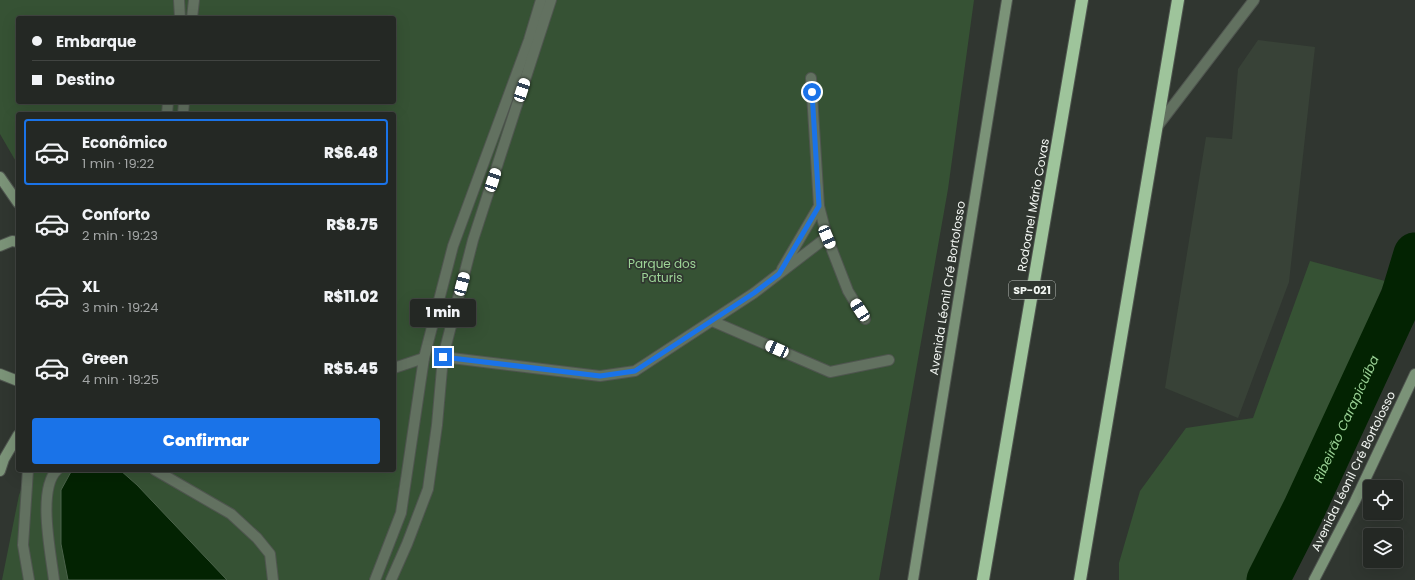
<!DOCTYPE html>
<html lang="pt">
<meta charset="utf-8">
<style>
body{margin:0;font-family:Poppins,sans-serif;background:#2c302c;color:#f1f3f6;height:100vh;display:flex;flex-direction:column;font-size:15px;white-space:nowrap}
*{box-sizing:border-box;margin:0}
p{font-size:13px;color:#a3a6a6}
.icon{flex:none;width:22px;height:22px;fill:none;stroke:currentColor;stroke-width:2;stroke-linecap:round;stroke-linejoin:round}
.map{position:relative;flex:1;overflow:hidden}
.side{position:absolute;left:16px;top:112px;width:380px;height:360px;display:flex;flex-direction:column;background:#242824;border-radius:4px;box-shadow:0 4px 16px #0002,0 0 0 1px #414441}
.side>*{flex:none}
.top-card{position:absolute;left:16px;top:16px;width:380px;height:88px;border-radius:4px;box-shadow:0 4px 16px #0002,0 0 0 1px #414441;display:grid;align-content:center;height:88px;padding:0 16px;background:#242824}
.tools{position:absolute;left:1363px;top:480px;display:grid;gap:8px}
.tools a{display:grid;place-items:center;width:40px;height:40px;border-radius:4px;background:#242824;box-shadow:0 4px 16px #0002,0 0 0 1px #414441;font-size:20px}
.end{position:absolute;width:18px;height:18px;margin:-9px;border:5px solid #1a73e8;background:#fff;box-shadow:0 0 0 2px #fff}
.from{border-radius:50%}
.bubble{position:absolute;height:28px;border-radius:4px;background:#242824;box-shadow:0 4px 16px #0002,0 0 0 1px #414441;font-size:13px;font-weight:800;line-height:28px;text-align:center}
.car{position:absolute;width:12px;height:24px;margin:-12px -6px;border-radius:5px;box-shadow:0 0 3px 1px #0007;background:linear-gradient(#fff 24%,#345 0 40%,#fff 0 76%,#345 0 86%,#fff 0)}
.top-card b{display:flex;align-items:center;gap:14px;height:38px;font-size:15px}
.top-card b+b{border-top:1px solid #414441}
.top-card i{width:10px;height:10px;background:#f1f3f6}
ul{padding:7px 0 0;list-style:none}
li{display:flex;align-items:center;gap:12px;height:66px;margin:0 8px 6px;padding:0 8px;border:2px solid transparent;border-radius:4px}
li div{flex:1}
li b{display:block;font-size:15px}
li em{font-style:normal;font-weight:800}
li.on{border-color:#1a73e8}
li>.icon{width:36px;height:36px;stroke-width:1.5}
.primary-button{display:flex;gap:8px;margin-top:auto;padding:8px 16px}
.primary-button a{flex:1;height:46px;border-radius:4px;background:#1a73e8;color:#fff;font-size:16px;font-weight:800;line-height:46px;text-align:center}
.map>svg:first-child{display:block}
</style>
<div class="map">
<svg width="1415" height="580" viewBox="0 0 1415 580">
<rect width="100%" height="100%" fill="#303630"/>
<!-- built -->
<polygon fill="#384237" points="1258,40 1315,47 1289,282 1238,418 1165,388 1206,137 1232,139 1238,69"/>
<!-- green -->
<g fill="#365234" fill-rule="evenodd">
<path d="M 0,0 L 974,0 L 948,189 L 879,580 L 2,580 L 19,495 L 29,470 L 394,470 L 394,114 L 18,114 L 18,165 L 0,134 ZM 18,18 L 394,18 L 394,102 L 18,102 Z"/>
<polygon points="1310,261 1385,281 1305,470 1255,580 1119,580 1119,563 1140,491 1186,428 1253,418"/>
</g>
<!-- water -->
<polygon fill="#032302" stroke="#4b624a" points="72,470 120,470 137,485 227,580 68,580 61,544 61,490"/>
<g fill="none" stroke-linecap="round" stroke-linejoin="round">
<!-- river -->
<path stroke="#032302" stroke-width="43" id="s1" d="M 1268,580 L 1304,509 L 1402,297 L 1415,254"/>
<!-- lane casing -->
<g stroke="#4f554f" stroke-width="12">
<g id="lane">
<polyline points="179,0 180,18"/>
<polyline points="192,18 194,0"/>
<polyline points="811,78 819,206 827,237 848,291 865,319"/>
<polyline points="167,114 168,102"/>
<polyline points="183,114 184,102"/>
<polyline points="1156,128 1254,0"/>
<polyline points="782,269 819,206"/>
<polyline points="712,321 830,372 889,360"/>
<polyline points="443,357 600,376 635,371 754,293 827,237"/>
<polyline points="394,368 424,358"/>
<polyline points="28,470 23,545 29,580"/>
<polyline points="155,470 231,514 257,538 270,554 273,580"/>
<path d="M 54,580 C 51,554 37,489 57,470"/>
<polyline points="375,580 401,513 424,358 453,246 529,40 541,0"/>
<polyline points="391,580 407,544 428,489 437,425 443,357 473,240 551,0"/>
</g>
</g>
<!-- secondary casing -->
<g stroke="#4f554f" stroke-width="12">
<g id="secondary">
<polyline points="0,177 18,203"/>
<polyline points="0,246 12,241 18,242"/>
<polyline points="0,374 18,381"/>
<polyline points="0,471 4,459 18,435"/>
<polyline points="913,580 1007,0"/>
<polyline points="1314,580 1355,501 1415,374"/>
</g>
</g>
<!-- highway casing -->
<g stroke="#4f554f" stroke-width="14">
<g id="highway">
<polyline points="983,580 1082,0"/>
<polyline points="1080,580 1178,0"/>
</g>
</g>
<!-- lane -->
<use href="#lane" stroke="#627160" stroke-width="10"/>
<!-- secondary -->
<use href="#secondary" stroke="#7b9378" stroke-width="10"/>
<!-- highway -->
<use href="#highway" stroke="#9ec49b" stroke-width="12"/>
</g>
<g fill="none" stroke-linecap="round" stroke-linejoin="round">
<!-- route -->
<polyline stroke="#1a73e8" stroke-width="5" points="443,357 600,376 635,371 754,293 779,274 819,206 812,92"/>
</g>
<g text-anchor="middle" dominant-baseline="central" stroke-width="3.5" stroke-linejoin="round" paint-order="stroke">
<!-- shield labels -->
<rect fill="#303630" stroke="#b8bcb8" stroke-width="1" x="1009" y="281" width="46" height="18" rx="3"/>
<g font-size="11" font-weight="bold" fill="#f2f6f2">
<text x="1032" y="290">SP-021</text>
</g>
<!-- street labels -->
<g font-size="12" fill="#f2f6f2" stroke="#303630">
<text transform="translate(1033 205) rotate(-80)">Rodoanel Mário Covas</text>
<text transform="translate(947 288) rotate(-81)">Avenida Léonil Cré Bortolosso</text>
<text transform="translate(1353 471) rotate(-64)">Avenida Léonil Cré Bortolosso</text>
</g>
<!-- park labels -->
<g font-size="12" fill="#9dd497" stroke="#303630">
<text x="662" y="263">Parque dos<tspan x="662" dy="14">Paturis</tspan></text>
</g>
<!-- water labels -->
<g font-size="13" font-style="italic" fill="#98cf93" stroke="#303630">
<text stroke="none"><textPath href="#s1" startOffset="179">Ribeirão Carapicuíba</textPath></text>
</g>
</g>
</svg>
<div class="tools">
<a><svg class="icon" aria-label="locate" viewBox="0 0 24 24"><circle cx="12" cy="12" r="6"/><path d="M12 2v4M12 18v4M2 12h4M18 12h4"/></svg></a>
<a><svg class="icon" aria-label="layers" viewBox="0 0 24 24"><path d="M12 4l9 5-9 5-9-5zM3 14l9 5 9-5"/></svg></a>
</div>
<i class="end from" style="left:812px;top:92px"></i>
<i class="end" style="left:443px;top:357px"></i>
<div class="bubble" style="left:410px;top:299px;width:66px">1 min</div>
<i class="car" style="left:522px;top:90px;rotate:18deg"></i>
<i class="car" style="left:493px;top:180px;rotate:18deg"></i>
<i class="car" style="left:827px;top:237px;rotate:157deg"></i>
<i class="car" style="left:462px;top:284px;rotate:15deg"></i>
<i class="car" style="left:860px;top:310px;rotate:327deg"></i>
<i class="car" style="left:777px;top:349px;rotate:294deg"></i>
<div class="top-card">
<b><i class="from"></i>Embarque</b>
<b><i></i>Destino</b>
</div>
<section class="side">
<ul>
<li class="on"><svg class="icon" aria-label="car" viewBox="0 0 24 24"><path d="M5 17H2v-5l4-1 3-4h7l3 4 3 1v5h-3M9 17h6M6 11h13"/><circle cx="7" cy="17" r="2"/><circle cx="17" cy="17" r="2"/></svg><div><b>Econômico</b><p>1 min · 19:22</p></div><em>R$6.48</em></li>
<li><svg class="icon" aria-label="car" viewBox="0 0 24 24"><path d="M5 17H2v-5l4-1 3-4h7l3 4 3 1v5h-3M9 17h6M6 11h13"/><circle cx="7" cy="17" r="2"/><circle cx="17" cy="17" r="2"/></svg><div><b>Conforto</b><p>2 min · 19:23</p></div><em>R$8.75</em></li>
<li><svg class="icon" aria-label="car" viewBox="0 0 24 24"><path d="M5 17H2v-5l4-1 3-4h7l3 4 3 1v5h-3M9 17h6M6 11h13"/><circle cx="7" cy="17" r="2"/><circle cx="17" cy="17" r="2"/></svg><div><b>XL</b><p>3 min · 19:24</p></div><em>R$11.02</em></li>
<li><svg class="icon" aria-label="car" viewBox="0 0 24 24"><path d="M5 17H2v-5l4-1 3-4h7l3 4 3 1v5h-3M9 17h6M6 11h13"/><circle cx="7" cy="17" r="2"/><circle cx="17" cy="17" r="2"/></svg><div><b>Green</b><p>4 min · 19:25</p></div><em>R$5.45</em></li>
</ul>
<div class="primary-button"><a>Confirmar</a></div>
</section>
</div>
